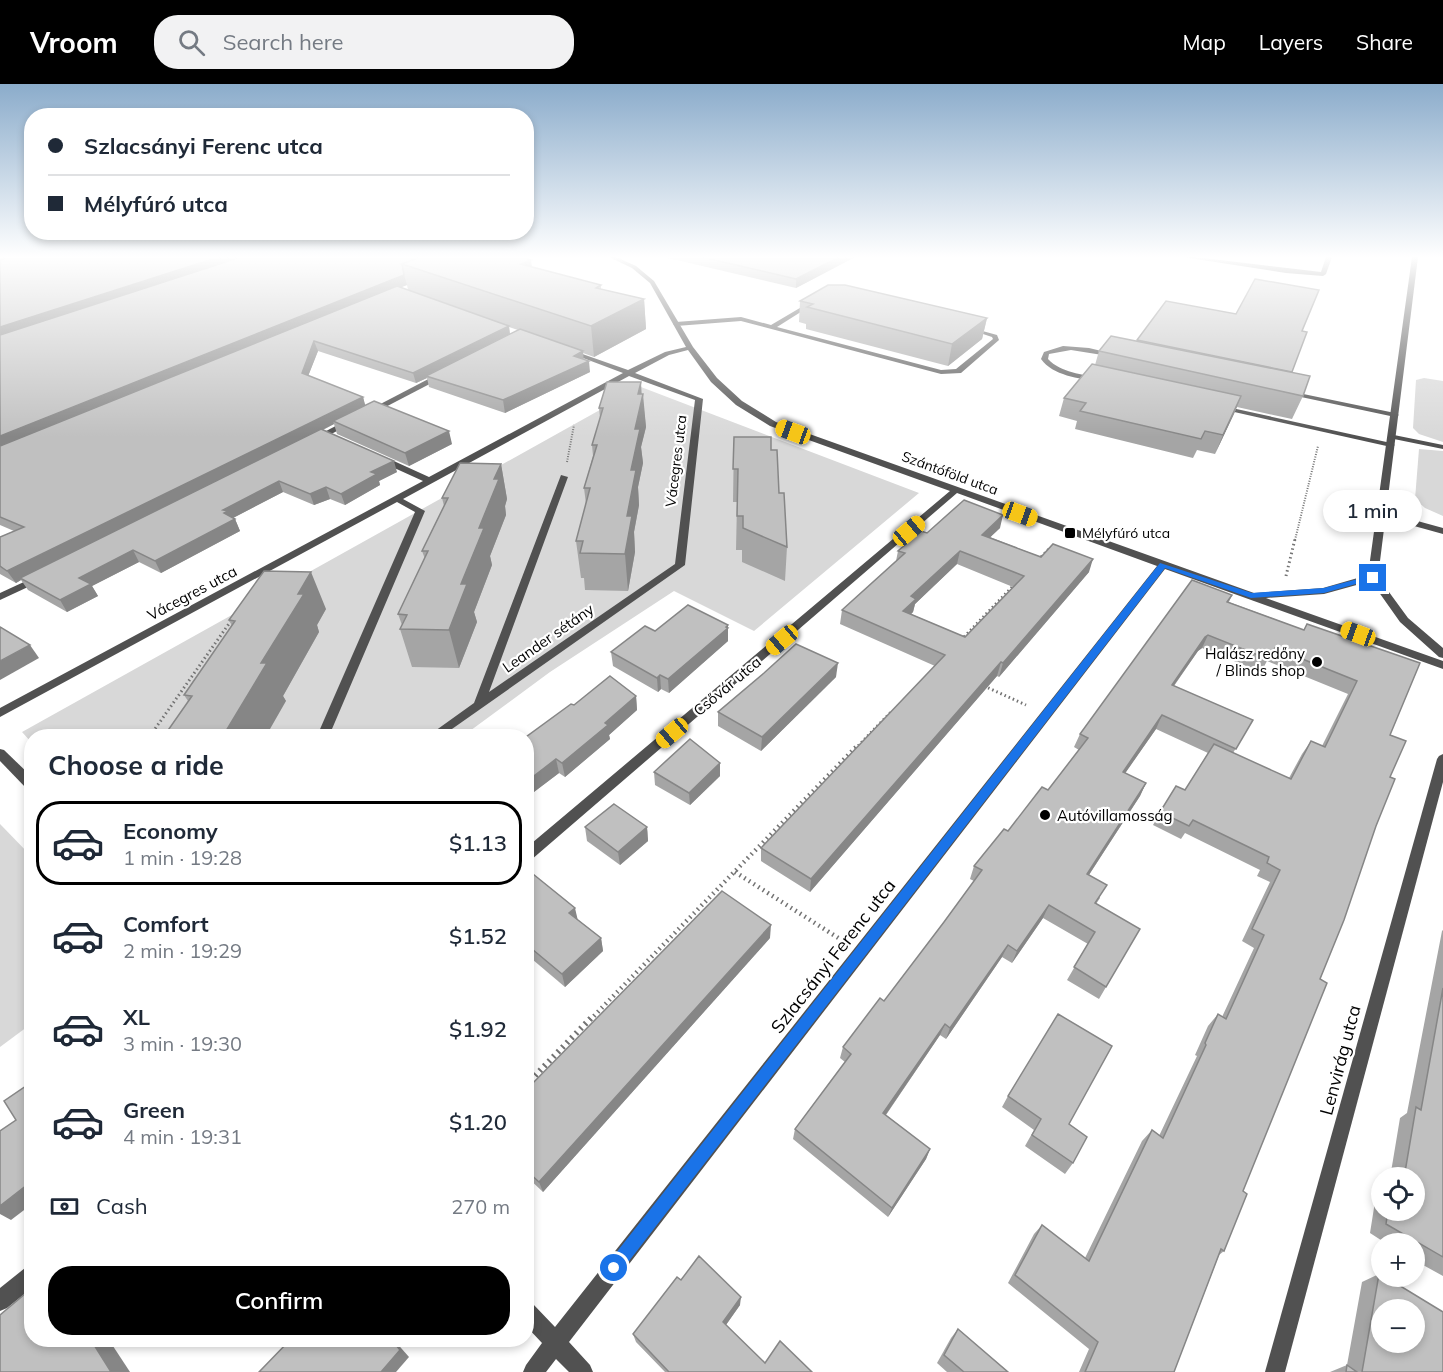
<!DOCTYPE html>
<meta charset="utf-8">
<style>
body{margin:0;font-family:Mulish,sans-serif;background:#f2f2f3;color:#1f2937;height:100vh;display:flex;flex-direction:column;font-size:22px;white-space:nowrap}
*{box-sizing:border-box;margin:0}
p{font-size:20px;color:#747a83}
.icon{flex:none;width:33px;height:33px;fill:none;stroke:currentColor;stroke-width:2;stroke-linecap:round;stroke-linejoin:round}
.map{position:relative;flex:1;overflow:hidden}
.side{position:absolute;left:24px;top:645px;width:510px;height:618px;display:flex;flex-direction:column;background:#fff;border-radius:24px;box-shadow:0 3px 9px #0003}
.side>*{flex:none}
.guide{position:absolute;left:24px;top:24px;width:510px;height:132px;border-radius:24px;box-shadow:0 3px 9px #0003;display:grid;align-content:center;height:132px;padding:0 24px;background:#fff}
.tools{position:absolute;left:1371px;top:1083px;display:grid;gap:12px}
.tools a{display:grid;place-items:center;width:54px;height:54px;border-radius:50%;background:#fff;box-shadow:0 3px 9px #0003;font-size:30px}
.end{position:absolute;width:27px;height:27px;margin:-14px;border:8px solid #1a73e8;background:#fff;box-shadow:0 0 0 3px #fff}
.from{border-radius:50%}
.bubble{position:absolute;height:42px;border-radius:21px;background:#fff;box-shadow:0 3px 9px #0003;font-size:20px;font-weight:600;line-height:42px;text-align:center}
.car{position:absolute;width:18px;height:36px;margin:-18px -9px;border-radius:8px;box-shadow:0 0 4px 2px #0007;background:linear-gradient(#f5c518 24%,#345 0 40%,#f5c518 0 76%,#345 0 86%,#f5c518 0)}
.guide b{display:flex;align-items:center;gap:21px;height:57px;font-size:22px}
.guide b+b{border-top:2px solid #e0e1e3}
.guide i{width:15px;height:15px;background:#1f2937}
ul{padding:0;list-style:none}
li{display:flex;align-items:center;gap:18px;height:84px;margin:0 12px 9px;padding:0 12px;border:3px solid transparent;border-radius:24px}
li div{flex:1}
li b{display:block;font-size:22px}
li em{font-style:normal;font-weight:600}
li.on{border-color:#000}
li>.icon{width:54px;height:54px;stroke-width:1.5}
h2{padding:0 24px;font-size:27px;line-height:72px}
.pay{display:flex;align-items:center;gap:15px;height:66px;padding:0 24px;font-size:22px}
.pay p{margin-inline-start:auto}
.button{display:flex;gap:12px;margin-top:auto;padding:12px 24px}
.button a{flex:1;height:69px;border-radius:24px;background:#000;color:#fff;font-size:24px;font-weight:600;line-height:69px;text-align:center}
header{display:flex;align-items:center;gap:36px;box-sizing:border-box;height:84px;padding:0 30px;background:#000;color:#fff}
header strong{font-size:28px}
nav{display:flex;gap:33px;margin-inline-start:auto;font-size:21px}
.search{width:420px;height:54px;background:#f2f2f3;display:flex;align-items:center;gap:15px;box-sizing:border-box;padding:0 21px;border-radius:24px;color:#747a83;font-size:22px}
.map>svg:first-child{display:block}
</style>
<header>
<strong>Vroom</strong>
<div class="search"><svg class="icon" aria-label="search" viewBox="0 0 24 24"><circle cx="10" cy="10" r="6"/><path d="M15 15l6 6"/></svg>Search here</div>
<nav><a>Map</a><a>Layers</a><a>Share</a></nav>
</header>
<div class="map">
<svg width="1443" height="1288" viewBox="0 0 1443 1288">
<rect width="100%" height="100%" fill="#fff"/>
<!-- green -->
<g fill="#d8d8d8">
<polygon points="1424,294 1443,297 1443,358 1419,350 1413,344 1416,296"/>
<polygon points="641,303 919,409 754,547 674,507 550,588 463,652 32,652 31,658 22,648"/>
<polygon points="1419,365 1443,367 1443,432 1425,424 1415,415"/>
<polygon points="0,740 32,773 31,940 0,963"/>
</g>
<g fill="none" stroke-linecap="round" stroke-linejoin="round">
<!-- path-far3 -->
<g stroke="#737373" stroke-width="2" stroke-dasharray="1 1.5" stroke-linecap="butt">
<polyline points="567,378 574,341"/>
<polyline points="1295,456 1318,362"/>
</g>
<!-- path-far2 -->
<g stroke="#737373" stroke-width="3" stroke-dasharray="1.5 3" stroke-linecap="butt">
<polyline points="1038,476 1050,464"/>
<polyline points="1286,492 1295,455"/>
<polyline points="961,556 1016,499"/>
<polyline points="984,602 1026,621"/>
<polyline points="150,652 233,534"/>
<polyline points="855,665 891,628"/>
</g>
<!-- path-far1 -->
<g stroke="#737373" stroke-width="4.5" stroke-dasharray="1.5 4" stroke-linecap="butt">
<polyline points="735,788 843,857"/>
<polyline points="590,936 856,663"/>
</g>
<!-- path -->
<polyline stroke="#737373" stroke-width="6" stroke-dasharray="2 4.5" stroke-linecap="butt" points="526,1001 591,934"/>
<!-- service -->
<g fill="#515151" fill-rule="evenodd">
<polygon points="1183,173 1195,173 1321,188 1326,173 1332,173 1326,190 1323,192 1286,189"/>
<polygon points="810,218 815,219 777,243 941,286 956,285 993,255 992,253 968,245 968,243 997,251 999,256 961,289 941,290 741,237 676,242 673,240 676,238 741,233 771,241"/>
<path d="M 1063,262 L 1089,264 L 1118,271 L 1115,273 L 1071,266 L 1049,270 L 1048,275 C 1061,289 1082,290 1101,294 L 1101,298 L 1098,298 C 1079,294 1053,292 1041,275 L 1044,268 Z"/>
<polygon points="1284,306 1395,329 1399,331 1395,333 1287,310 1284,310"/>
<polygon points="1218,321 1391,359 1395,361 1391,363 1221,325 1217,323"/>
<polygon points="1389,350 1443,361 1443,365 1389,354"/>
<polygon points="1381,427 1443,444 1443,450 1378,432 1378,428"/>
</g>
<!-- minor -->
<g fill="#515151" fill-rule="evenodd">
<polygon points="609,173 616,173 636,182 654,197 693,263 717,294 742,317 776,338 1254,509 1323,504 1368,491 1412,173 1418,173 1378,493 1408,534 1443,564 1443,574 1439,573 1400,538 1371,497 1324,510 1266,514 1443,577 1443,585 1165,485 569,1258 590,1281 593,1288 569,1288 556,1275 546,1288 523,1288 526,1281 542,1259 526,1242 526,1217 533,1220 555,1243 1157,482 957,409 531,776 526,777 526,764 950,407 770,342 736,321 711,298 688,266 669,271 635,289 703,315 685,481 442,652 428,652 474,619 561,391 568,393 489,608 675,480 695,316 629,292 403,415 425,427 329,652 317,652 415,428 397,418 0,633 0,624 423,397 379,377 379,373 385,373 429,393 623,289 567,268 567,266 571,266 628,286 665,268 686,263 650,199 632,184"/>
<polygon points="438,290 445,292 374,329 367,327"/>
<polygon points="347,336 354,338 318,357 311,355"/>
<polygon points="39,491 43,492 43,496 0,516 0,509"/>
<polygon points="0,665 4,666 32,693 32,707 27,705 0,677"/>
<polygon points="1443,670 1443,698 1285,1288 1265,1288 1437,675 1439,672"/>
<polygon points="32,1181 32,1204 7,1224 0,1227 0,1204 25,1184"/>
</g>
</g>
<!-- wall -->
<g fill="#a5a5a5" fill-rule="evenodd">
<path d="M 0,173 L 520,173 L 532,183 L 601,201 L 601,205 L 644,215 L 646,245 L 594,273 L 583,269 L 583,275 L 590,288 L 505,329 L 429,303 L 427,294 L 416,299 L 318,267 L 308,292 L 363,313 L 365,322 L 452,360 L 409,382 L 337,350 L 334,340 L 323,346 L 397,388 L 379,397 L 380,401 L 345,421 L 330,415 L 314,421 L 283,408 L 233,434 L 235,435 L 240,447 L 161,489 L 139,478 L 92,502 L 98,512 L 67,528 L 28,506 L 21,496 L 16,499 L 0,490 L 0,453 L 14,447 L 0,441 ZM 407,201 L 408,206 L 400,203 ZM 509,243 L 518,246 L 510,250 Z"/>
<polygon points="664,173 855,173 796,204"/>
<polygon points="800,217 987,234 982,255 948,282 806,245 806,240 799,238"/>
<polygon points="1302,247 1292,288 1303,312 1292,335 1237,323 1215,370 1197,366 1193,374 1075,345 1077,337 1059,332 1064,314 1095,281 1099,267 1137,257 1137,256"/>
<polygon points="642,310 646,343 641,363 643,379 638,403 639,421 634,448 635,468 628,507 585,506 584,494 581,494 576,457 586,420 584,404 593,372 592,361 600,334 599,324"/>
<polygon points="734,353 771,366 787,463 785,497 742,478 742,466 736,466 737,418 733,418"/>
<polygon points="501,380 507,415 505,422 506,431 490,472 492,481 474,528 477,538 459,584 412,583 400,545 402,541 398,530 425,475 422,467 444,422 442,414"/>
<path d="M 1000,444 L 990,453 L 1041,473 L 1089,488 L 999,593 L 997,592 L 810,808 L 761,777 L 761,764 L 935,582 L 840,540 L 842,526 L 896,477 L 898,467 L 927,449 ZM 957,480 L 1013,503 L 965,553 L 911,530 L 913,528 L 915,520 Z"/>
<path d="M 1232,511 L 1229,518 L 1304,546 L 1420,579 L 1390,651 L 1390,693 L 1376,742 L 1243,1107 L 1224,1167 L 1219,1171 L 1174,1288 L 1079,1288 L 1089,1265 L 1008,1199 L 1034,1150 L 1042,1141 L 1085,1174 L 1142,1057 L 1152,1046 L 1159,1052 L 1197,972 L 1195,971 L 1208,942 L 1218,930 L 1222,933 L 1254,864 L 1242,857 L 1270,798 L 1257,792 L 1260,786 L 1185,749 L 1181,755 L 1153,741 L 1160,728 L 1185,706 L 1208,669 L 1156,645 L 1125,689 L 1146,699 L 1140,712 L 1089,791 L 1100,814 L 1096,820 L 1106,903 L 1099,915 L 1067,896 L 1088,860 L 1043,834 L 1012,879 L 1002,873 L 946,955 L 940,951 L 886,1031 L 930,1065 L 926,1075 L 888,1133 L 793,1055 L 795,1045 L 845,978 L 840,974 L 843,963 L 884,917 L 944,838 L 974,797 L 970,795 L 974,782 L 1048,706 L 1079,666 L 1074,663 L 1080,650 ZM 1202,564 L 1261,588 L 1267,577 L 1348,610 L 1322,662 L 1311,657 L 1302,670 L 1289,694 L 1233,669 L 1253,636 L 1174,602 L 1198,567 Z"/>
<polygon points="326,525 317,541 319,548 283,612 286,617 188,617 184,611 232,542 229,536"/>
<polygon points="728,541 728,557 669,609 661,605 658,608 613,582 611,568 655,547"/>
<polygon points="836,593 761,667 718,642 718,628"/>
<polygon points="636,612 637,626 609,651 610,655 565,693 559,689 526,714 574,621"/>
<polygon points="720,679 720,692 690,721 655,701 654,688"/>
<polygon points="585,743 647,743 648,757 620,781 587,757"/>
<polygon points="526,795 601,854 603,867 565,903 526,870"/>
<polygon points="1443,846 1443,1192 1414,1176 1414,1160 1387,1160 1370,1149 1377,1105 1382,1102 1382,1126 1414,1126 1414,1094 1390,1094 1400,1034 1407,1029 1442,847"/>
<polygon points="770,854 543,1108 526,1092 526,1006"/>
<polygon points="1008,1012 1069,1040 1073,1079 1065,1090 1025,1062 1034,1046 1002,1023"/>
<polygon points="1379,1190 1443,1288 1330,1288 1347,1281 1362,1198"/>
<polygon points="681,1196 740,1221 726,1241 765,1279 812,1288 665,1288 636,1258 633,1250"/>
<polygon points="958,1245 1008,1288 947,1288 937,1279 951,1254"/>
</g>
<!-- shaded-wall -->
<g fill="#868686">
<polygon points="0,173 26,173 0,178"/>
<polygon points="219,173 250,173 0,255 0,243"/>
<polygon points="839,173 855,173 796,204 796,195"/>
<polygon points="531,176 535,204 521,180"/>
<polygon points="404,191 407,201 0,367 0,352"/>
<polygon points="644,215 646,245 594,273 591,242"/>
<polygon points="987,234 982,255 948,282 952,260"/>
<polygon points="509,242 510,252 426,292 427,294 416,299 413,289"/>
<polygon points="314,257 318,267 305,300 302,289"/>
<polygon points="583,267 584,279 589,277 590,288 505,329 503,316"/>
<polygon points="641,298 642,316 643,310 646,343 641,363 643,379 638,403 639,421 634,448 635,468 628,507 625,470 627,432 638,310"/>
<polygon points="1241,312 1234,330 1215,370 1223,351"/>
<polygon points="363,313 366,324 333,337 334,340 22,495 20,494 21,496 16,499 7,487"/>
<polygon points="449,347 452,360 409,382 405,369"/>
<polygon points="394,377 397,388 379,397 380,401 345,421 341,410 371,388"/>
<polygon points="501,380 507,415 505,422 506,431 490,472 492,481 474,528 477,538 459,584 449,546 461,500 494,395"/>
<polygon points="279,397 283,408 231,435 235,435 240,447 161,489 155,477 223,426"/>
<polygon points="326,403 330,415 314,421 310,410"/>
<polygon points="1003,431 1000,444 979,464 982,451"/>
<polygon points="133,466 139,478 92,502 98,512 67,528 60,516 79,494"/>
<polygon points="960,467 957,480 915,520 913,528 901,540 903,527 911,512"/>
<polygon points="1093,475 1089,488 999,593 1003,579"/>
<polygon points="311,488 326,525 317,541 319,548 283,612 286,617 266,652 223,652 298,510"/>
<polygon points="728,541 728,557 669,609 668,595"/>
<polygon points="1208,551 1202,564 1198,567 1165,614 1172,601 1205,553"/>
<polygon points="30,561 39,574 0,596 0,577"/>
<polygon points="1001,578 997,592 810,808 811,795"/>
<polygon points="838,579 836,593 761,667 762,653"/>
<polygon points="660,591 661,605 658,608 657,594"/>
<polygon points="636,612 637,626 609,651 610,655 565,693 562,679 605,639"/>
<polygon points="1162,631 1156,645 1117,701 1123,688"/>
<polygon points="556,675 559,689 526,714 526,698"/>
<polygon points="720,679 720,692 690,721 689,709"/>
<polygon points="1146,699 1140,712 1081,803 1087,790"/>
<polygon points="647,743 648,757 620,781 618,768"/>
<polygon points="1049,821 1043,834 1012,879 1017,867"/>
<polygon points="575,824 578,837 569,829"/>
<polygon points="771,841 770,854 543,1108 539,1098"/>
<polygon points="601,854 603,867 565,903 562,890"/>
<polygon points="1008,861 1002,873 946,955 950,944"/>
<polygon points="945,940 940,951 880,1039 883,1029"/>
<polygon points="930,1065 926,1075 888,1133 892,1124"/>
<polygon points="32,1097 32,1120 11,1136 0,1130 0,1122"/>
<polygon points="741,1213 740,1221 723,1245 723,1238"/>
<polygon points="91,1256 109,1256 130,1288 111,1288"/>
<polygon points="392,1256 394,1256 409,1273 396,1288 381,1288"/>
</g>
<!-- building -->
<g fill="#c0c0c0" stroke="#868686" stroke-width="1.5" fill-rule="evenodd">
<polygon points="10,173 219,173 0,243 0,176"/>
<polygon points="241,173 420,173 402,180 404,191 0,352 0,251"/>
<polygon points="420,173 520,173 531,176 521,180 601,201 596,204 644,215 591,242 402,180"/>
<polygon points="702,173 839,173 796,195"/>
<polygon points="1255,195 1319,206 1302,247 1307,248 1292,288 1137,256 1166,217 1236,230"/>
<polygon points="828,201 845,201 987,234 952,260 807,223 813,220 800,217"/>
<polygon points="397,202 509,242 413,289 314,257 302,289 363,313 7,487 0,482 0,453 24,443 0,433 0,362"/>
<polygon points="520,245 583,267 574,272 589,277 503,316 426,292"/>
<polygon points="1111,252 1310,292 1303,312 1099,267"/>
<polygon points="1092,280 1241,312 1223,351 1205,347 1201,355 1080,327 1086,319 1064,314"/>
<polygon points="607,298 641,298 638,310 643,310 635,345 640,345 631,386 636,386 627,432 632,432 625,470 580,469 583,457 576,457 590,404 584,404 597,361 592,361 603,324 599,324"/>
<polygon points="374,317 449,347 405,369 333,337"/>
<polygon points="321,345 394,377 371,388 377,390 341,410 326,403 310,410 279,397 223,426 228,427 224,429 235,435 155,477 133,466 79,494 91,500 60,516 20,494"/>
<polygon points="734,353 771,353 771,366 777,366 779,409 784,409 787,463 743,444 743,432 737,432 738,385 733,385"/>
<polygon points="460,379 501,380 494,395 499,395 479,444 484,444 461,500 467,500 449,546 400,545 407,531 398,530 428,467 422,467 448,414 442,414"/>
<path d="M 964,416 L 1003,431 L 982,451 L 1041,473 L 1053,460 L 1093,475 L 1003,579 L 1001,578 L 811,795 L 761,764 L 945,571 L 842,526 L 905,469 L 898,467 L 921,447 L 927,449 ZM 960,467 L 1024,492 L 965,553 L 903,527 L 916,515 L 911,512 Z"/>
<polygon points="264,487 311,488 298,510 304,510 261,579 267,579 223,652 164,652 192,612 184,611 235,537 229,536"/>
<polygon points="1192,496 1232,511 1227,518 1304,546 1307,540 1420,579 1390,651 1406,657 1390,693 1395,695 1376,742 1344,836 1320,895 1327,899 1243,1107 1247,1110 1224,1167 1221,1165 1174,1288 1085,1288 1098,1258 1015,1191 1042,1141 1089,1177 1152,1046 1163,1054 1206,961 1205,959 1218,930 1226,935 1264,851 1252,845 1280,786 1267,779 1269,773 1193,736 1189,742 1160,728 1176,702 1185,706 1214,660 1291,695 1311,657 1325,663 1357,597 1275,564 1268,575 1208,551 1205,553 1172,601 1253,636 1236,665 1162,631 1123,688 1146,699 1087,790 1107,801 1095,819 1140,845 1106,903 1074,883 1095,848 1049,821 1017,867 1008,861 950,944 945,940 883,1029 930,1065 892,1124 795,1045 851,970 843,963 880,914 884,917 944,838 982,786 974,782 1004,745 1008,747 1042,703 1048,706 1088,654 1080,650"/>
<polygon points="688,521 728,541 726,543 728,544 668,595 660,591 657,594 611,568 645,542 655,547"/>
<polygon points="0,543 30,561 0,577"/>
<polygon points="796,560 838,579 762,653 718,628 764,589"/>
<polygon points="610,592 636,612 605,639 608,641 562,679 556,675 526,698 526,653 571,620 574,621"/>
<polygon points="690,655 720,679 689,709 654,688"/>
<polygon points="614,720 647,743 618,768 585,743"/>
<polygon points="533,790 575,824 569,829 601,854 562,890 526,860 526,795"/>
<polygon points="722,807 771,841 539,1098 526,1086 526,1006"/>
<polygon points="1443,904 1443,1173 1386,1140 1388,1126 1414,1126 1414,1094 1404,1094 1416,1023 1421,1026"/>
<polygon points="1058,930 1112,962 1069,1040 1087,1053 1073,1079 1032,1051 1041,1035 1008,1012"/>
<polygon points="32,998 32,1097 0,1122 0,1047 16,1036 4,1017"/>
<polygon points="699,1172 741,1213 723,1238 765,1279 780,1257 812,1288 669,1288 633,1250 677,1193 681,1196"/>
<path d="M 1379,1190 L 1382,1191 L 1382,1192 L 1384,1192 L 1443,1228 L 1443,1288 L 1362,1288 ZM 1382,1226 L 1414,1226 L 1414,1258 L 1382,1258 Z"/>
<polygon points="32,1204 32,1256 91,1256 111,1288 0,1288 0,1231"/>
<polygon points="958,1245 1008,1288 964,1288 944,1271"/>
<polygon points="290,1256 392,1256 400,1266 381,1288 259,1288"/>
<polygon points="1347,1281 1357,1288 1346,1288"/>
</g>
<!-- sky -->
<linearGradient id="sky" x2="0" y2="1"><stop stop-color="#8baccb"/><stop offset="0.49" stop-color="#fff"/><stop offset="1" stop-color="#fff" stop-opacity="0"/></linearGradient>
<rect width="1443" height="353" fill="url(#sky)"/>
<!-- route -->
<polygon fill="#1a73e8" points="1160,479 1252,509 1324,504 1373,491 1377,494 1324,509 1251,514 1165,484 619,1190 614,1192 608,1190 606,1184 608,1179"/>
<!-- markers -->
<g fill="#000" stroke="#fff" stroke-width="2">
<rect x="1064" y="443" width="12" height="12" rx="3"/>
<circle cx="1317" cy="578" r="6"/>
<circle cx="1045" cy="731" r="6"/>
</g>
<g text-anchor="middle" dominant-baseline="central" stroke-width="4.5" stroke-linejoin="round" paint-order="stroke">
<!-- far-street labels -->
<g font-size="14" fill="#000" stroke="#fff">
<text transform="translate(676 377) rotate(-83)">Vácegres utca</text>
<text transform="translate(950 389) rotate(20)">Szántóföld utca</text>
</g>
<!-- far-poi labels -->
<g font-size="14" fill="#000" stroke="#fff" text-anchor="start">
<text x="1082" y="449">Mélyfúró utca</text>
</g>
<!-- street labels -->
<g font-size="15" fill="#000" stroke="#fff">
<text transform="translate(192 509) rotate(-28)">Vácegres utca</text>
<text transform="translate(548 554) rotate(-35)">Leander sétány</text>
<text transform="translate(727 602) rotate(-40)">Csővár utca</text>
</g>
<!-- poi labels -->
<g font-size="15" fill="#000" stroke="#fff" text-anchor="end">
<text x="1305" y="569">Halász redőny<tspan x="1305" dy="17">/ Blinds shop</tspan></text>
<text x="1057" y="731" text-anchor="start">Autóvillamosság</text>
</g>
<!-- near-street labels -->
<g font-size="18" fill="#000" stroke="#fff">
<text transform="translate(833 872) rotate(-52)">Szlacsányi Ferenc utca</text>
<text transform="translate(1340 976) rotate(-75)">Lenvirág utca</text>
</g>
</g>
</svg>
<div class="tools">
<a><svg class="icon" aria-label="locate" viewBox="0 0 24 24"><circle cx="12" cy="12" r="6"/><path d="M12 2v4M12 18v4M2 12h4M18 12h4"/></svg></a>
<a>+</a>
<a>−</a>
</div>
<i class="end from" style="left:614px;top:1184px"></i>
<i class="end" style="left:1373px;top:494px"></i>
<div class="bubble" style="left:1323px;top:406px;width:99px">1 min</div>
<i class="car" style="left:793px;top:348px;rotate:290deg"></i>
<i class="car" style="left:1020px;top:430px;rotate:110deg"></i>
<i class="car" style="left:909px;top:447px;rotate:50deg"></i>
<i class="car" style="left:1358px;top:550px;rotate:290deg"></i>
<i class="car" style="left:782px;top:556px;rotate:230deg"></i>
<i class="car" style="left:672px;top:649px;rotate:230deg"></i>
<div class="guide">
<b><i class="from"></i>Szlacsányi Ferenc utca</b>
<b><i></i>Mélyfúró utca</b>
</div>
<section class="side">
<h2>Choose a ride</h2>
<ul>
<li class="on"><svg class="icon" aria-label="car" viewBox="0 0 24 24"><path d="M5 17H2v-5l4-1 3-4h7l3 4 3 1v5h-3M9 17h6M6 11h13"/><circle cx="7" cy="17" r="2"/><circle cx="17" cy="17" r="2"/></svg><div><b>Economy</b><p>1 min · 19:28</p></div><em>$1.13</em></li>
<li><svg class="icon" aria-label="car" viewBox="0 0 24 24"><path d="M5 17H2v-5l4-1 3-4h7l3 4 3 1v5h-3M9 17h6M6 11h13"/><circle cx="7" cy="17" r="2"/><circle cx="17" cy="17" r="2"/></svg><div><b>Comfort</b><p>2 min · 19:29</p></div><em>$1.52</em></li>
<li><svg class="icon" aria-label="car" viewBox="0 0 24 24"><path d="M5 17H2v-5l4-1 3-4h7l3 4 3 1v5h-3M9 17h6M6 11h13"/><circle cx="7" cy="17" r="2"/><circle cx="17" cy="17" r="2"/></svg><div><b>XL</b><p>3 min · 19:30</p></div><em>$1.92</em></li>
<li><svg class="icon" aria-label="car" viewBox="0 0 24 24"><path d="M5 17H2v-5l4-1 3-4h7l3 4 3 1v5h-3M9 17h6M6 11h13"/><circle cx="7" cy="17" r="2"/><circle cx="17" cy="17" r="2"/></svg><div><b>Green</b><p>4 min · 19:31</p></div><em>$1.20</em></li>
</ul>
<div class="pay"><svg class="icon" aria-label="cash" viewBox="0 0 24 24"><path d="M3 7h18v10H3z"/><circle cx="12" cy="12" r="2"/></svg>Cash<p>270 m</p></div>
<div class="button"><a>Confirm</a></div>
</section>
</div>
